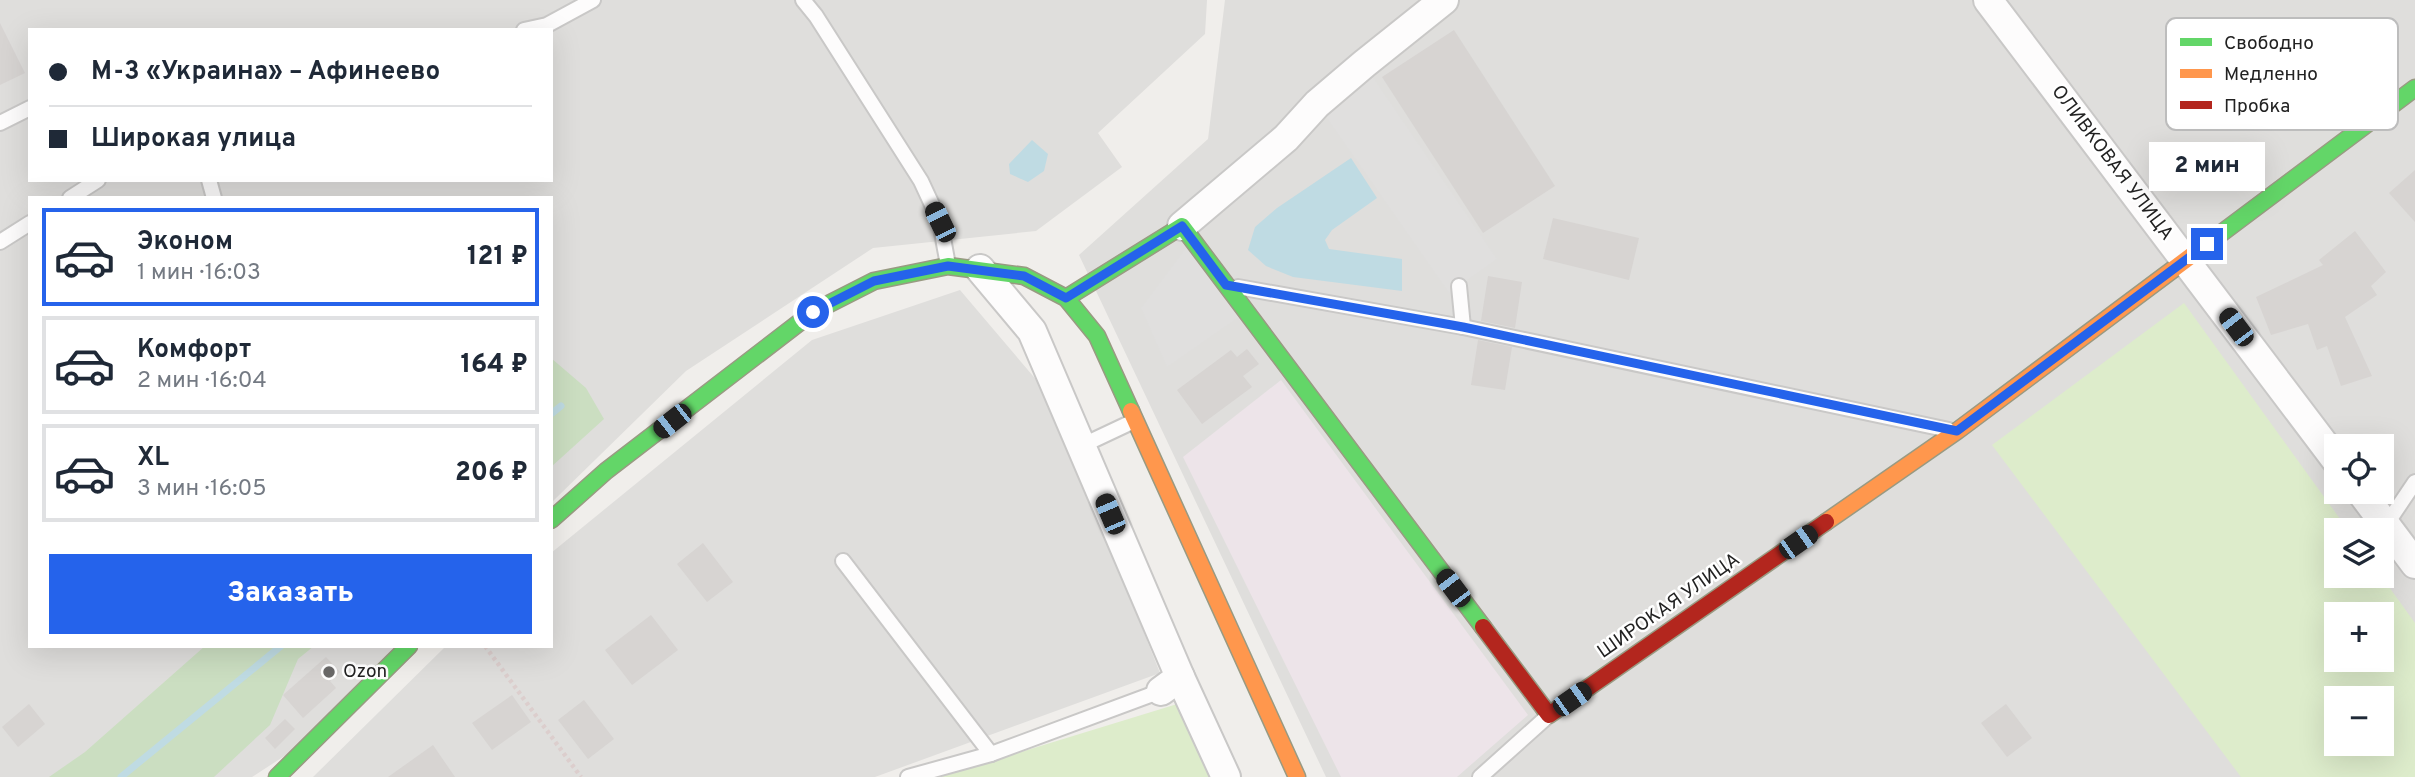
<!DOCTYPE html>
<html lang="ru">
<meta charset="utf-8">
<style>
body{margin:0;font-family:Overpass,sans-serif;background:#f6f6f7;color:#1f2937;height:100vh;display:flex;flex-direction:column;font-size:26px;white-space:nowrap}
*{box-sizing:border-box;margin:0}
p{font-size:23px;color:#747a83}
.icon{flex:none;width:38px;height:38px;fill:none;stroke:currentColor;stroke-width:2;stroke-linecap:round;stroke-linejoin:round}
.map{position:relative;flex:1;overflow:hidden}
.drawer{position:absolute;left:28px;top:196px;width:525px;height:452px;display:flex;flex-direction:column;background:#fff;border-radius:0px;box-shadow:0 7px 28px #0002}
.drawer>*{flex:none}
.guide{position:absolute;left:28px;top:28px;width:525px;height:154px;border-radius:0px;box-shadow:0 7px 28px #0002;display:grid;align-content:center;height:154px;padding:0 21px;background:#fff}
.buttons{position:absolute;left:2324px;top:434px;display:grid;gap:14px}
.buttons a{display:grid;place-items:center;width:70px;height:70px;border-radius:0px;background:#fff;box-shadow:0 7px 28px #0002;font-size:35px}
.end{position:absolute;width:32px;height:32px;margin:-16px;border:9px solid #2563eb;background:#fff;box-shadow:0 0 0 4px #fff}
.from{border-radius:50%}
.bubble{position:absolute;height:49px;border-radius:0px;background:#fff;box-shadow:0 7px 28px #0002;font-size:23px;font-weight:800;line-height:49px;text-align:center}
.car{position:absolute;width:21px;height:42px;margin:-21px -10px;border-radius:9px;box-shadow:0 0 5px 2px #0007;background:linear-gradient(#222 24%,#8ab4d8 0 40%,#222 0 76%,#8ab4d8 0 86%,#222 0)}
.guide b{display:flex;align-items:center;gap:24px;height:66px;font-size:26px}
.guide b+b{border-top:2px solid #e0e1e3}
.guide i{width:18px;height:18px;background:#1f2937}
ul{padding:12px 0 0;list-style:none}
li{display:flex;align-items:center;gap:21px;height:98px;margin:0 14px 10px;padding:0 7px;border:4px solid #e0e1e3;border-radius:0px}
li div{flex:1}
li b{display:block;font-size:26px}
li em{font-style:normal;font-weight:800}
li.selected{border-color:#2563eb}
li>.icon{width:63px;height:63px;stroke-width:1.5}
.primary-button{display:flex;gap:14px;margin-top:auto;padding:14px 21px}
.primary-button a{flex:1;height:80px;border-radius:0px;background:#2563eb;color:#fff;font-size:28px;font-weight:800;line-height:80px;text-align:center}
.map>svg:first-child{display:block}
</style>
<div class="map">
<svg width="2415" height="777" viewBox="0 0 2415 777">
<rect width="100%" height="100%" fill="#f0eeeb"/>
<!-- residential -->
<g fill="#dfdedc" fill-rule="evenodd">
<path d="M 0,0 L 1207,0 L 1205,34 L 1098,133 L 1122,167 L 1036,231 L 873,248 L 686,371 L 551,503 L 551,198 L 30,198 L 30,646 L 405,646 L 306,742 L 252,777 L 0,777 ZM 30,30 L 551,30 L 551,180 L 30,180 Z"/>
<path d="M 1225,0 L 2415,0 L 2415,777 L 1326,777 L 1079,255 L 1208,139 ZM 2336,446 L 2382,446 L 2382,492 L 2336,492 ZM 2336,530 L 2382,530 L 2382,576 L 2336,576 ZM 2336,614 L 2382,614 L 2382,660 L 2336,660 ZM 2336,698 L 2382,698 L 2382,744 L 2336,744 Z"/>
<polygon points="960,290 1050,396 1160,673 875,777 313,777 446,646 551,646 551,553 812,340"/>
</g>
<!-- industrial -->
<polygon fill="#ede4e9" points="1281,380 1528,715 1457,777 1341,777 1183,457"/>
<!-- grass -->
<g fill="#ddeccb" fill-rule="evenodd">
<path d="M 2184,303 L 2348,530 L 2336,530 L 2336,576 L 2381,576 L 2415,623 L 2415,777 L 2241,777 L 1992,445 ZM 2336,614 L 2382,614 L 2382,660 L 2336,660 ZM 2336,698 L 2382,698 L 2382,744 L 2336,744 Z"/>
<polygon points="1200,697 1237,777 940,777"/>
</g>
<!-- forest -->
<g fill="#cbdec1">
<polygon points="551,358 586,388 604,419 551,467"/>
<polygon points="205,646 314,646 298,659 270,725 214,777 49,777 85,752"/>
</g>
<!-- parking -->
<g fill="#e0dfde">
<polygon points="1364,64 1497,259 1449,293 1317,104"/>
<polygon points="1192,240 1246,312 1167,367 1141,308"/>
</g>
<!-- water -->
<g fill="#bfdbe3">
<polygon points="1032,140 1048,154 1044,171 1028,182 1010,174 1009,164"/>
<polygon points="1351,158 1377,198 1332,230 1325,240 1329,249 1402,259 1402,291 1293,277 1266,266 1248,250 1255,227 1277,208"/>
</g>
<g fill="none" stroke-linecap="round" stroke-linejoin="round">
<!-- stream -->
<g stroke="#bfdbe3" stroke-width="7">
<polyline points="551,414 561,406"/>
<polyline points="121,777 281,646"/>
</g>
</g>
<!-- building -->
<g fill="#d7d4d2">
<polygon points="0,23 25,73 0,85"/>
<polygon points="1454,30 1555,186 1483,233 1382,77"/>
<polygon points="2415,170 2415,222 2389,193"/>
<polygon points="1553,218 1639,238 1629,280 1543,259"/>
<polygon points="2355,231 2386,272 2371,286 2377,295 2345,317 2372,376 2341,386 2327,346 2317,350 2308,324 2271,335 2256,297 2323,265 2319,260"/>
<polygon points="1488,276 1522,282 1515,328 1481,321"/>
<polygon points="1478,340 1512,347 1505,390 1471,385"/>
<polygon points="1247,349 1259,364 1243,376 1252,387 1202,424 1177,390 1231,350 1237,357"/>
<polygon points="703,543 733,582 707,602 677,564"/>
<polygon points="651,615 678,650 632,685 605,650"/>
<polygon points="326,657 340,672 330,681 336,688 303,718 283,695"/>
<polygon points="512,695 531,722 492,750 472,723"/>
<polygon points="584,700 614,739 588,759 558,720"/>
<polygon points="29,704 45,724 18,747 2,727"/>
<polygon points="2006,704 2032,738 2007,757 1981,723"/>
<polygon points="285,719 295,729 275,749 265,738"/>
<polygon points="433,745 455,777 388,777"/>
</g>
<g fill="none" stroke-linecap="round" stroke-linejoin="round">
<!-- lane casing -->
<g stroke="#c9c8c7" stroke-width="18">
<g id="lane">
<polyline points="803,0 816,16 921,181 940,222 948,265"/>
<polyline points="524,30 547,25 593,0"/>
<polyline points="0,123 30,108"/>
<polyline points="209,180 214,198"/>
<polyline points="70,198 98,180"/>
<polyline points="0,242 30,223"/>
<polyline points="1459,286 1463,327"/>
<polyline points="1238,287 1463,327 1949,430"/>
<polyline points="1081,446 1134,421"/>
<polyline points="2386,525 2415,482"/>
<polyline points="843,561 991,754"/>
<polyline points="908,777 991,754 1161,691"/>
<polyline points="1480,777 1548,716"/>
</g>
</g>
<!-- street casing -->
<g stroke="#c9c8c7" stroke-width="32">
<g id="street">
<polyline points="1988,0 2336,460"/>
<polyline points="1182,226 1286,138 1317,104 1364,64 1444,0"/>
<polyline points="980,269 1032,331 1180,677 1161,691"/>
<polyline points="2361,492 2415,564"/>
<polyline points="1180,677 1226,777"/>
</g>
</g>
<!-- fast casing -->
<g stroke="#999a82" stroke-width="19">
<g id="fast">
<polyline points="2219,235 2415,88"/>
<polyline points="1066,298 1182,226 1483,627"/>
<polyline points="551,520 606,471 813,312 874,281 948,266 1024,276 1066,298 1097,336 1131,411"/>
<polyline points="277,777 409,646"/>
</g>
</g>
<!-- slow casing -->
<g stroke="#999a82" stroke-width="19">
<g id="slow">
<polyline points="1131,411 1297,777"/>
<polyline points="1826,522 1957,431 2219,235"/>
</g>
</g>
<!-- jam casing -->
<g stroke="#999a82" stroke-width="19">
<polyline id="jam" points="1483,627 1549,715 1826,522"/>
</g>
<!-- path -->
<polyline stroke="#dccecd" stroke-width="4.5" stroke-dasharray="3.5 3.5" stroke-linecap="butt" points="485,646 581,777"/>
<!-- lane -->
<use href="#lane" stroke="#fdfcfc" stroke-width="14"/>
<!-- street -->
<use href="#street" stroke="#fdfcfc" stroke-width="28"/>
<!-- fast -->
<use href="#fast" stroke="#63d668" stroke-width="16"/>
<!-- slow -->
<use href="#slow" stroke="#ff974d" stroke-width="16"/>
<!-- jam -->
<use href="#jam" stroke="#b3261e" stroke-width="16"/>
</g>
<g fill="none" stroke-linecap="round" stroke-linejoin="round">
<!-- route -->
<polyline stroke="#2563eb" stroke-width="9" points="813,312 874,281 948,266 1024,276 1066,298 1182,226 1226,285 1463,327 1957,431 2207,244"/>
</g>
<!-- markers -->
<circle fill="#6a6968" stroke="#fff" stroke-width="2.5" cx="329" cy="672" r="7"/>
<g text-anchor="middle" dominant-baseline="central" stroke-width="5" stroke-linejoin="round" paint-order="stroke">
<!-- street labels -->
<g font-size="19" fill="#222" stroke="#fff">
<text transform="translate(2112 163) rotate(53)">ОЛИВКОВАЯ УЛИЦА</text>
<text transform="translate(1669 606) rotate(-35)">ШИРОКАЯ УЛИЦА</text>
</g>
<!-- poi labels -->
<g font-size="19" fill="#222" stroke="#fff" text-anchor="start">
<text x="343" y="672">Ozon</text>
</g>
</g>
<!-- legend -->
<rect x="2166" y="18" width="232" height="112" rx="10" fill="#fff" stroke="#bdbdbd" stroke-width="2"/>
<rect x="2180" y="38" width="32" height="8" fill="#63d668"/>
<rect x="2180" y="69" width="32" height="9" fill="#ff974d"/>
<rect x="2180" y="101" width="32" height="8" fill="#b3261e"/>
<g font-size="19" fill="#222">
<text x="2224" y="49">Свободно</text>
<text x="2224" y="80">Медленно</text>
<text x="2224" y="112">Пробка</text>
</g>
</svg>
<div class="buttons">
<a><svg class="icon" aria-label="locate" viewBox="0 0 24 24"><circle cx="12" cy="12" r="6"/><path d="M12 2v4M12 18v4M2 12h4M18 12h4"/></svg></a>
<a><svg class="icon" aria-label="layers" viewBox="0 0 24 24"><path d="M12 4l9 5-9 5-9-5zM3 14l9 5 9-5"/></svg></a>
<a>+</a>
<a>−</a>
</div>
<i class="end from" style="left:813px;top:312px"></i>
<i class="end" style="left:2207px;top:244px"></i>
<div class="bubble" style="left:2149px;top:142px;width:116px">2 мин</div>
<i class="car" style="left:940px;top:222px;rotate:334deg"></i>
<i class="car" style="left:2236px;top:327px;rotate:323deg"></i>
<i class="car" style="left:672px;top:421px;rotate:232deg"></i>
<i class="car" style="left:1110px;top:514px;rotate:337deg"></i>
<i class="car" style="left:1798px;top:542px;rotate:55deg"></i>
<i class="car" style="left:1453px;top:588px;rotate:323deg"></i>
<i class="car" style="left:1572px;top:699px;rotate:55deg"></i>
<div class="guide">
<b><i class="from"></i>М-3 «Украина» – Афинеево</b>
<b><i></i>Широкая улица</b>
</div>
<section class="drawer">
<ul>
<li class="selected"><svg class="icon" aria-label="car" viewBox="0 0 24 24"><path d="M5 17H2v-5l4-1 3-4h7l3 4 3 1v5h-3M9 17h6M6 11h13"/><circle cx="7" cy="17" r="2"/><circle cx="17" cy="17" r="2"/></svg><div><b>Эконом</b><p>1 мин · 16:03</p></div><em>121 ₽</em></li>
<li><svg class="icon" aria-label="car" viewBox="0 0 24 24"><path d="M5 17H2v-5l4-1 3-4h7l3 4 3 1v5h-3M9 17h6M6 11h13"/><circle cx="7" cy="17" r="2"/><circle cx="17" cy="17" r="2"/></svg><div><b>Комфорт</b><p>2 мин · 16:04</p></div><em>164 ₽</em></li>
<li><svg class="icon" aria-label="car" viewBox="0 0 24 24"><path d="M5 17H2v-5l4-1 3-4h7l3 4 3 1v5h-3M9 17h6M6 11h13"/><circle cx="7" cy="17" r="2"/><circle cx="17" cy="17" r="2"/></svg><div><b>XL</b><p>3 мин · 16:05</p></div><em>206 ₽</em></li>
</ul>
<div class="primary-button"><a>Заказать</a></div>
</section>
</div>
